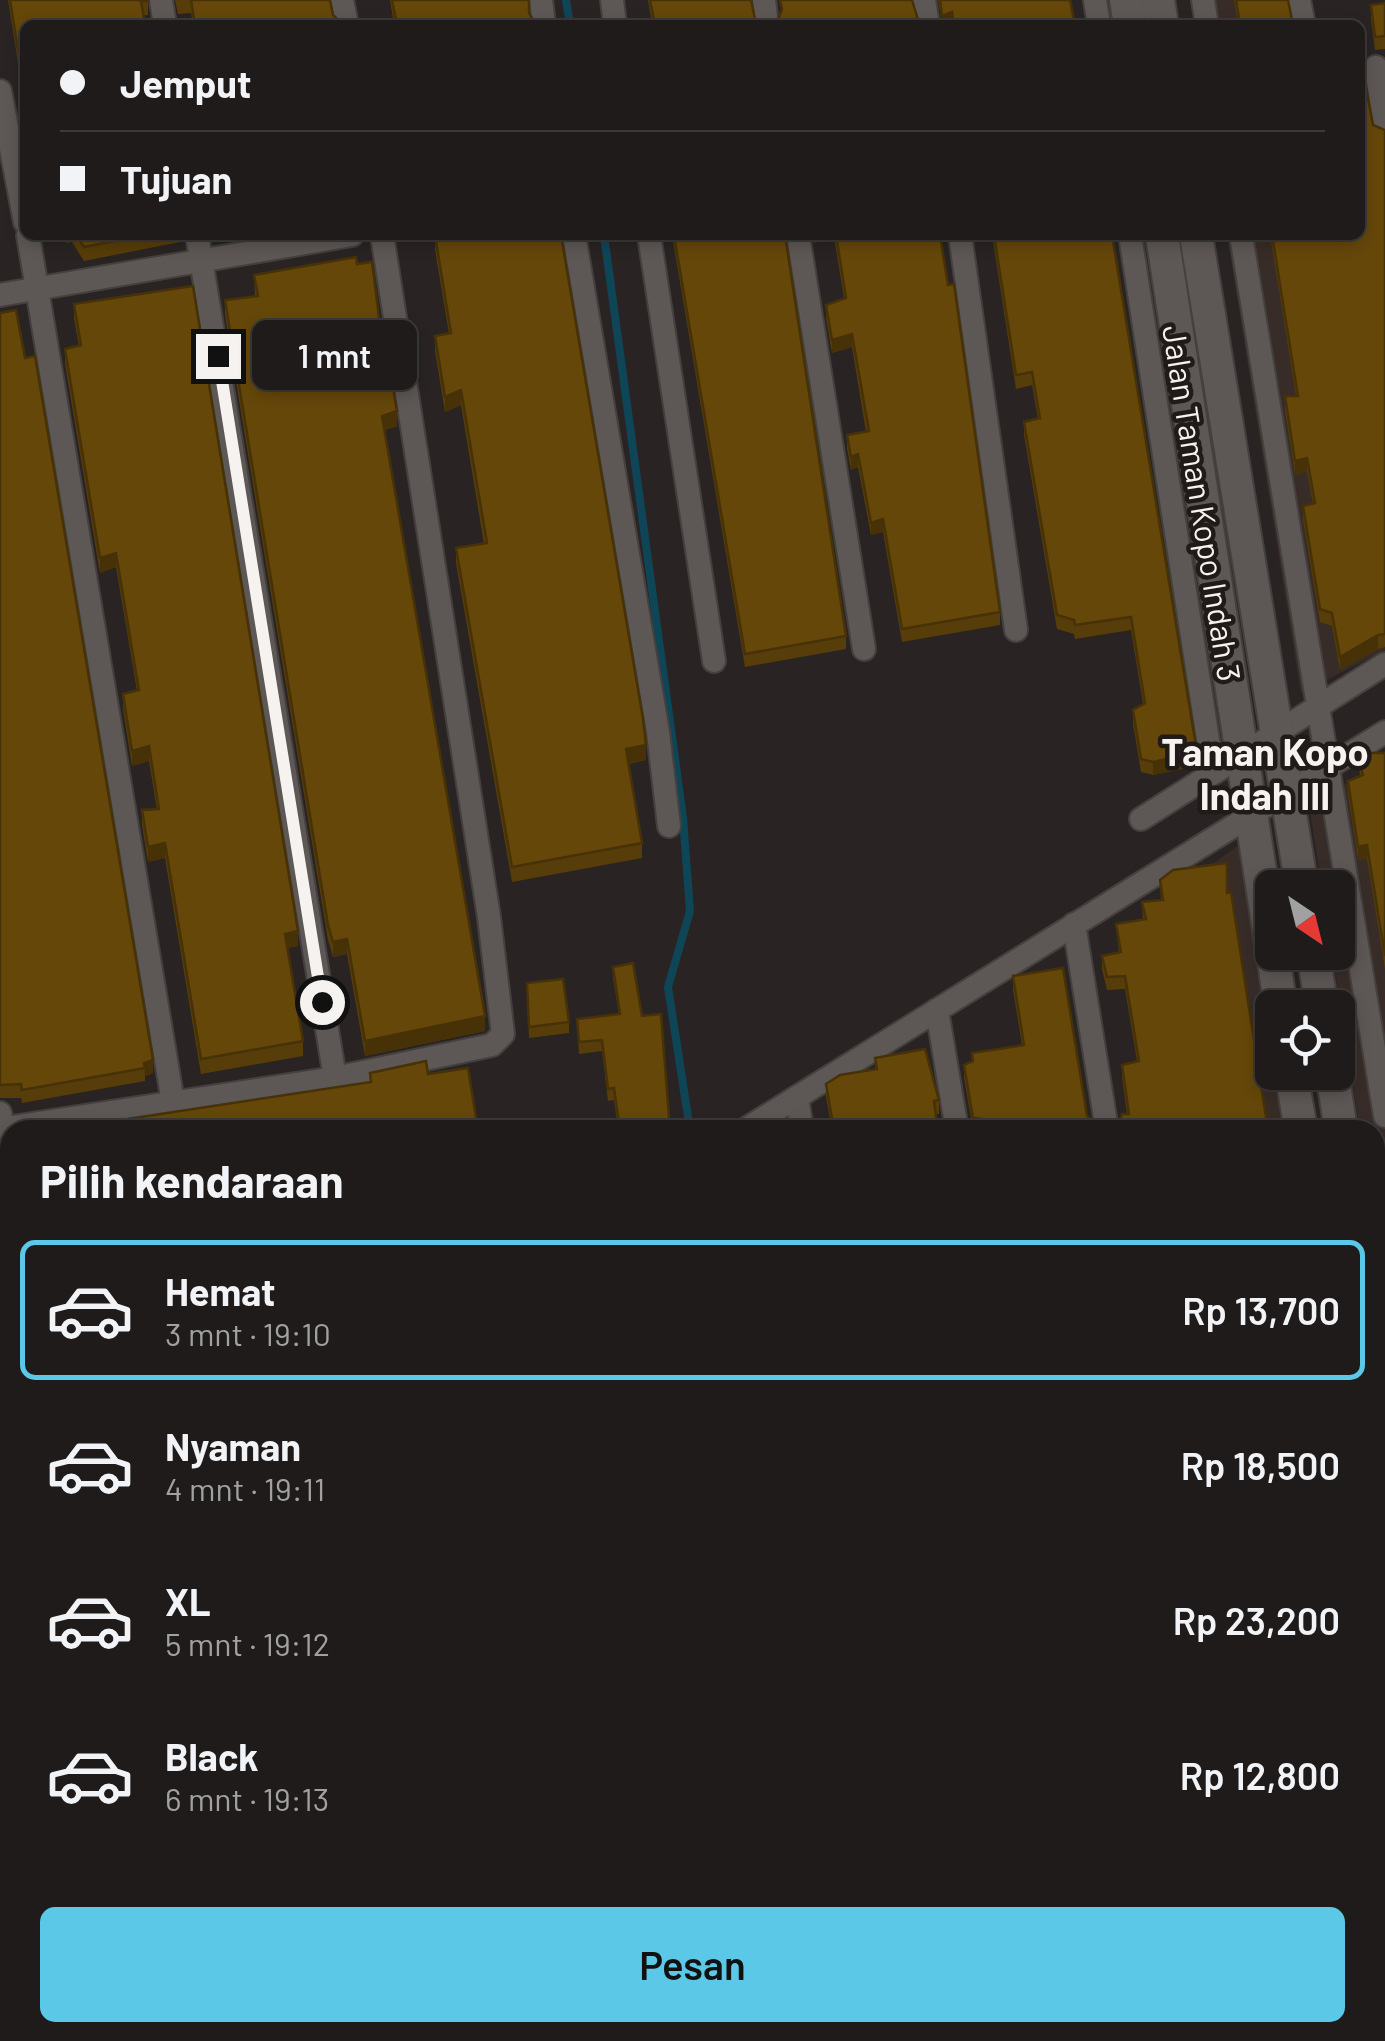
<!DOCTYPE html>
<html lang="id">
<meta charset="utf-8">
<style>
body{margin:0;font-family:Barlow,sans-serif;background:#2c2827;color:#f1f3f6;height:100vh;display:flex;flex-direction:column;font-size:38px;white-space:nowrap}
*{box-sizing:border-box;margin:0}
p{font-size:32px;color:#a1a1a2}
.icon{flex:none;width:55px;height:55px;fill:none;stroke:currentColor;stroke-width:2;stroke-linecap:round;stroke-linejoin:round}
.map{position:relative;flex:1;overflow:hidden}
.sheet{position:absolute;left:0px;top:1120px;width:1385px;height:922px;display:flex;flex-direction:column;background:#1f1b1a;border-radius:30px 30px 0 0;box-shadow:0 5px 15px #0003,0 0 0 2px #3c3939}
.sheet>*{flex:none}
.top-card{position:absolute;left:20px;top:20px;width:1345px;height:220px;border-radius:15px;box-shadow:0 5px 15px #0003,0 0 0 2px #3c3939;display:grid;align-content:center;height:220px;padding:0 40px;background:#1f1b1a}
.needle{width:65px;rotate:145deg}
.tools{position:absolute;left:1255px;top:870px;display:grid;gap:20px}
.tools a{display:grid;place-items:center;width:100px;height:100px;border-radius:15px;background:#1f1b1a;box-shadow:0 5px 15px #0003,0 0 0 2px #3c3939;font-size:50px}
.end{position:absolute;width:45px;height:45px;margin:-22px;border:12px solid #f5f2f0;background:#111;box-shadow:0 0 0 5px #111}
.from{border-radius:50%}
.bubble{position:absolute;height:70px;border-radius:15px;background:#1f1b1a;box-shadow:0 5px 15px #0003,0 0 0 2px #3c3939;font-size:32px;font-weight:600;line-height:70px;text-align:center}
.top-card b{display:flex;align-items:center;gap:35px;height:95px;font-size:38px}
.top-card b+b{border-top:2px solid #3c3939}
.top-card i{width:25px;height:25px;background:#f1f3f6}
ul{padding:0;list-style:none}
li{display:flex;align-items:center;gap:30px;height:140px;margin:0 20px 15px;padding:0 20px;border:5px solid transparent;border-radius:15px}
li div{flex:1}
li b{display:block;font-size:38px}
li em{font-style:normal;font-weight:600}
li.selected{border-color:#5bc8e7}
li>.icon{width:90px;height:90px;stroke-width:1.5}
h2{padding:0 40px;font-size:45px;line-height:120px}
.button{display:flex;gap:20px;margin-top:auto;padding:20px 40px}
.button a{flex:1;height:115px;border-radius:15px;background:#5bc8e7;color:#111;font-size:40px;font-weight:600;line-height:115px;text-align:center}
.map>svg:first-child{display:block}
</style>
<div class="map">
<svg width="1385" height="2041" viewBox="0 0 1385 2041">
<rect width="100%" height="100%" fill="#292423"/>
<!-- built -->
<g fill="#382c28">
<polygon points="1193,0 1289,0 1292,25 1197,25"/>
<polygon points="1227,235 1322,235 1385,650 1301,693"/>
<polygon points="1385,760 1385,1287 1375,1224 1375,1130 1360,1130 1332,953 1338,952 1338,888 1322,887 1309,805"/>
<polygon points="1239,845 1272,1072 1284,1130 1199,1130 1163,900"/>
<polygon points="1375,1712 1385,1776 1385,1910 1375,1912"/>
</g>
<g fill="none" stroke-linecap="round" stroke-linejoin="round">
<!-- stream -->
<g stroke="#0f4657" stroke-width="8">
<polyline points="566,0 570,25"/>
<polyline points="604,235 683,818 690,911 668,987 690,1130"/>
<polyline points="849,2041 855,2032"/>
</g>
<!-- street casing -->
<g stroke="#44403e" stroke-width="26">
<g id="street">
<polyline points="161,0 165,25"/>
<polyline points="342,0 347,25"/>
<polyline points="541,0 544,25"/>
<polyline points="612,0 615,25"/>
<polyline points="764,0 767,25"/>
<polyline points="924,0 928,25"/>
<polyline points="1095,0 1099,25"/>
<polyline points="1203,0 1207,25"/>
<polyline points="1299,0 1304,25"/>
<polyline points="1376,67 1385,130"/>
<polyline points="0,91 25,222"/>
<polyline points="28,235 173,1102"/>
<polyline points="197,235 335,1078"/>
<polyline points="574,235 658,732 669,826"/>
<polyline points="649,235 714,661"/>
<polyline points="798,235 864,649"/>
<polyline points="960,235 1016,630"/>
<polyline points="1130,235 1213,772"/>
<polyline points="1241,235 1385,1116"/>
<polyline points="0,295 352,235"/>
<polyline points="1141,819 1385,664"/>
<polyline points="1074,924 1107,1130"/>
<polyline points="937,1010 957,1130"/>
<polyline points="797,1097 802,1130"/>
<polyline points="0,1113 10,1171"/>
<polyline points="0,1129 335,1078 492,1045 503,1034 489,917 382,235"/>
<polyline points="744,1130 1385,732"/>
<polyline points="0,1795 10,1799"/>
<polyline points="1375,1938 1385,1936"/>
<polyline points="0,1977 10,1975"/>
<polyline points="64,2032 66,2041"/>
<polyline points="940,2032 942,2041"/>
<polyline points="1096,2032 1097,2041"/>
<polyline points="1254,2032 1256,2041"/>
<polyline points="576,2041 576,2032"/>
<polyline points="883,2041 891,2032"/>
</g>
</g>
<!-- secondary casing -->
<g stroke="#44403e" stroke-width="36">
<g id="secondary">
<polyline points="1126,0 1130,25"/>
<polyline points="1158,0 1162,25"/>
<polyline points="1162,235 1281,1008"/>
<polyline points="1196,235 1302,888"/>
<polyline points="1313,952 1322,1008"/>
<polyline points="1291,1072 1301,1130"/>
<polyline points="1332,1072 1341,1130"/>
<polyline points="1375,1339 1385,1401"/>
<polyline points="1375,1578 1385,1630"/>
</g>
</g>
<!-- street -->
<use href="#street" stroke="#5d5755" stroke-width="22"/>
<!-- secondary -->
<use href="#secondary" stroke="#5d5755" stroke-width="32"/>
</g>
<!-- wall -->
<g fill="#573d09">
<polygon points="8,0 148,0 148,15 25,25 25,108"/>
<polygon points="175,0 330,0 333,15 343,25 193,25 191,13 178,14"/>
<polygon points="390,0 529,0 529,13 536,25 394,25"/>
<polygon points="648,0 751,0 755,19 766,25 652,25"/>
<polygon points="938,0 1070,0 1075,25 942,25"/>
<polygon points="1234,0 1288,0 1293,25 1238,25"/>
<polygon points="1385,3 1385,49 1375,50 1371,19 1371,5"/>
<polygon points="1373,125 1385,130 1385,647 1378,649 1340,670 1332,626 1320,622 1303,520 1303,506 1313,504 1307,471 1295,475 1285,410 1285,396 1296,396 1270,235 1360,235"/>
<polygon points="66,235 180,235 180,242 84,261 72,242 67,243"/>
<polygon points="435,235 646,760 629,764 642,843 642,858 512,882 456,563 456,548 484,544 461,405 445,412 435,351 435,336 449,334 435,250"/>
<polygon points="672,235 785,235 846,636 846,649 745,667"/>
<polygon points="812,235 940,235 1000,612 1000,625 902,642 883,532 871,535 858,467 851,470 847,448 847,435 866,432 852,347 832,353 826,318 826,305 844,298 834,237 814,243"/>
<polygon points="992,235 1112,235 1197,766 1153,775 1141,772 1133,724 1133,710 1143,704 1131,630 1075,639 1074,634 1057,629 1024,435 1024,422 1038,419 1032,385 1016,389"/>
<polygon points="254,275 381,348 372,351 375,374 397,426 385,430 485,1031 365,1056 347,954 333,957 328,940 225,315 225,300 255,296"/>
<polygon points="74,304 298,946 287,948 303,1041 303,1056 201,1074 165,858 148,862 142,825 142,810 157,810 149,761 132,766 123,709 123,694 137,691 116,567 100,573 65,364 65,349 79,346 74,319"/>
<polygon points="0,313 153,1073 145,1076 145,1081 22,1103 21,1098 0,1098"/>
<polygon points="1385,753 1385,969 1367,858 1358,860 1348,794 1348,781 1360,777 1359,761"/>
<polygon points="1160,880 1227,893 1268,1130 1117,1128 1127,1114 1122,1078 1122,1065 1137,1061 1125,989 1107,990 1102,969 1102,956 1119,952 1116,924 1143,919 1142,902 1161,900"/>
<polygon points="613,967 642,1016 670,1130 618,1130 614,1100 608,1101 602,1051 579,1054 577,1019 619,1014 613,978"/>
<polygon points="1013,976 1087,1116 1101,1130 973,1130 964,1078 964,1065 972,1061 972,1053 1022,1045 1013,990"/>
<polygon points="527,983 569,1022 569,1033 529,1038"/>
<polygon points="875,1058 939,1100 939,1114 935,1114 938,1130 832,1130 826,1097 826,1084 875,1069"/>
<polygon points="0,1196 10,1270 9,1511 0,1477"/>
<polygon points="10,1551 10,1725 0,1725 0,1554"/>
<polygon points="10,1819 10,1857 0,1858 0,1820"/>
<polygon points="10,1899 10,1949 0,1950 0,1900"/>
<rect x="483" y="2032" width="44" height="9"/>
<polygon points="588,2032 786,2032 786,2041 582,2041"/>
</g>
<!-- shaded-wall -->
<g fill="#473207">
<polygon points="952,12 952,25 942,25 942,16"/>
<polygon points="814,235 834,235 834,237 814,243"/>
<polygon points="381,333 381,348 369,352 369,337"/>
<polygon points="852,334 852,347 832,353 832,340"/>
<polygon points="461,390 461,405 445,412 445,397"/>
<polygon points="397,411 397,426 382,430 382,416"/>
<polygon points="858,454 858,467 851,470 851,457"/>
<polygon points="1307,458 1307,471 1295,475 1295,461"/>
<polygon points="883,519 883,532 871,535 871,523"/>
<polygon points="116,553 116,567 100,573 100,558"/>
<polygon points="1378,635 1378,649 1340,670 1340,657"/>
<polygon points="646,745 646,760 626,764 626,749"/>
<polygon points="149,746 149,761 132,766 132,751"/>
<polygon points="1197,752 1197,766 1153,775 1153,762"/>
<polygon points="165,843 165,858 148,862 148,847"/>
<polygon points="1367,845 1367,858 1358,860 1358,847"/>
<polygon points="298,931 298,946 285,949 285,934"/>
<polygon points="347,939 347,954 333,957 333,942"/>
<polygon points="485,1016 485,1031 365,1056 365,1041"/>
<polygon points="153,1060 153,1073 145,1076 144,1063"/>
<polygon points="1383,1903 1383,1916 1375,1919 1375,1906"/>
<polygon points="5,2011 5,2024 0,2027 0,2014"/>
</g>
<!-- building -->
<g fill="#65470a" stroke="#473207" stroke-width="2.5">
<polygon points="10,0 148,0 148,1 141,1 145,25 25,25 25,94"/>
<polygon points="191,0 330,0 333,15 343,25 195,25"/>
<polygon points="392,0 529,0 529,13 536,25 397,25"/>
<polygon points="650,0 751,0 755,19 766,25 655,25"/>
<polygon points="780,0 912,0 919,23 913,25 771,25 777,23 782,9"/>
<polygon points="940,0 1070,0 1075,25 954,25 952,12 942,16"/>
<polygon points="1236,0 1288,0 1293,25 1240,25"/>
<polygon points="1385,3 1385,36 1375,37 1371,5"/>
<polygon points="1366,87 1373,125 1385,130 1385,634 1378,635 1340,657 1332,613 1320,609 1303,506 1315,503 1307,458 1295,461 1285,396 1298,396 1272,235 1360,235 1360,88"/>
<polygon points="76,235 144,235 84,247"/>
<polygon points="435,235 561,235 643,719 646,745 626,749 642,843 512,867 456,548 487,543 461,390 445,397 435,336 451,333"/>
<polygon points="674,235 785,235 846,636 745,654"/>
<polygon points="836,235 940,235 948,285 954,284 1000,612 902,629 883,519 871,523 858,454 851,457 847,435 869,431 852,334 832,340 826,305 846,298"/>
<polygon points="994,235 1112,235 1197,752 1153,762 1141,759 1133,710 1145,703 1131,617 1075,625 1074,620 1057,615 1024,422 1040,418 1032,372 1016,375"/>
<polygon points="356,257 357,264 372,262 381,333 369,337 375,374 390,371 397,411 382,416 485,1016 365,1041 347,939 333,942 328,925 225,300 258,296 254,275"/>
<polygon points="193,286 298,931 285,934 303,1041 201,1059 165,843 148,847 142,810 159,809 149,746 132,751 123,694 139,690 136,673 116,553 100,558 65,349 81,345 74,304"/>
<polygon points="16,310 25,358 35,356 153,1060 144,1063 145,1068 22,1090 21,1084 0,1085 0,313"/>
<polygon points="1369,753 1385,753 1385,956 1367,845 1358,847 1348,781 1363,775 1359,761"/>
<polygon points="1227,863 1227,893 1231,892 1268,1130 1108,1130 1117,1128 1122,1114 1129,1114 1122,1065 1139,1061 1125,976 1107,977 1102,956 1121,952 1116,924 1146,919 1142,902 1163,900 1160,880 1173,870"/>
<polygon points="633,963 642,1016 661,1014 670,1130 620,1130 614,1088 608,1089 602,1040 579,1042 577,1019 620,1014 613,967"/>
<polygon points="1063,968 1087,1116 1101,1130 984,1130 982,1119 973,1118 964,1065 973,1061 972,1053 1024,1045 1013,976"/>
<polygon points="563,979 569,1022 529,1027 527,983"/>
<polygon points="925,1049 939,1100 934,1101 938,1130 834,1130 826,1084 840,1075 877,1069 875,1058"/>
<polygon points="426,1061 428,1074 468,1068 478,1130 55,1130 371,1082 370,1073"/>
<polygon points="0,1196 10,1270 9,1497 0,1464"/>
<polygon points="10,1551 10,1713 0,1713 0,1554"/>
<polygon points="10,1819 10,1844 0,1845 0,1820"/>
<polygon points="1375,1855 1383,1903 1375,1906"/>
<polygon points="10,1899 10,1936 0,1938 0,1900"/>
<polygon points="1375,1940 1378,1940 1385,1984 1385,2041 1269,2041 1270,2032 1375,2032"/>
<polygon points="6,1982 10,1983 10,2032 39,2032 39,2041 9,2041 5,2011 0,2014 0,1986"/>
<polygon points="146,2032 270,2032 279,2035 278,2041 147,2041"/>
<polygon points="588,2032 786,2032 786,2036 778,2040 755,2036 754,2041 669,2041 670,2037 626,2035 626,2041 582,2041"/>
<polygon points="972,2032 1084,2032 1091,2041 973,2041"/>
<polygon points="1133,2032 1238,2032 1240,2041 1134,2041"/>
</g>
<g fill="none" stroke-linecap="round" stroke-linejoin="round">
<!-- route -->
<polyline stroke="#f5f2f0" stroke-width="12" points="218,356 322,1002"/>
</g>
<g text-anchor="middle" dominant-baseline="central" stroke-width="9" stroke-linejoin="round" paint-order="stroke">
<!-- street labels -->
<g font-size="32" fill="#f5f2f0" stroke="#201b19">
<text transform="translate(1203 503) rotate(81)">Jalan Taman Kopo Indah 3</text>
</g>
<!-- quarter labels -->
<g font-size="38" font-weight="bold" fill="#f5f2f0" stroke="#201b19">
<text x="1265" y="751">Taman Kopo<tspan x="1265" dy="44">Indah III</tspan></text>
</g>
</g>
</svg>
<div class="tools">
<a><svg class="needle" viewBox="-14 -14 28 28"><path d="M0-13l5 13h-10z" fill="#e53935"/><path d="M0 13l5-13h-10z" fill="#a1a1a2"/></svg></a>
<a><svg class="icon" aria-label="locate" viewBox="0 0 24 24"><circle cx="12" cy="12" r="6"/><path d="M12 2v4M12 18v4M2 12h4M18 12h4"/></svg></a>
</div>
<i class="end from" style="left:322px;top:1002px"></i>
<i class="end" style="left:218px;top:356px"></i>
<div class="bubble" style="left:252px;top:320px;width:165px">1 mnt</div>
<div class="top-card">
<b><i class="from"></i>Jemput</b>
<b><i></i>Tujuan</b>
</div>
<section class="sheet">
<h2>Pilih kendaraan</h2>
<ul>
<li class="selected"><svg class="icon" aria-label="car" viewBox="0 0 24 24"><path d="M5 17H2v-5l4-1 3-4h7l3 4 3 1v5h-3M9 17h6M6 11h13"/><circle cx="7" cy="17" r="2"/><circle cx="17" cy="17" r="2"/></svg><div><b>Hemat</b><p>3 mnt · 19:10</p></div><em>Rp 13,700</em></li>
<li><svg class="icon" aria-label="car" viewBox="0 0 24 24"><path d="M5 17H2v-5l4-1 3-4h7l3 4 3 1v5h-3M9 17h6M6 11h13"/><circle cx="7" cy="17" r="2"/><circle cx="17" cy="17" r="2"/></svg><div><b>Nyaman</b><p>4 mnt · 19:11</p></div><em>Rp 18,500</em></li>
<li><svg class="icon" aria-label="car" viewBox="0 0 24 24"><path d="M5 17H2v-5l4-1 3-4h7l3 4 3 1v5h-3M9 17h6M6 11h13"/><circle cx="7" cy="17" r="2"/><circle cx="17" cy="17" r="2"/></svg><div><b>XL</b><p>5 mnt · 19:12</p></div><em>Rp 23,200</em></li>
<li><svg class="icon" aria-label="car" viewBox="0 0 24 24"><path d="M5 17H2v-5l4-1 3-4h7l3 4 3 1v5h-3M9 17h6M6 11h13"/><circle cx="7" cy="17" r="2"/><circle cx="17" cy="17" r="2"/></svg><div><b>Black</b><p>6 mnt · 19:13</p></div><em>Rp 12,800</em></li>
</ul>
<div class="button"><a>Pesan</a></div>
</section>
</div>
